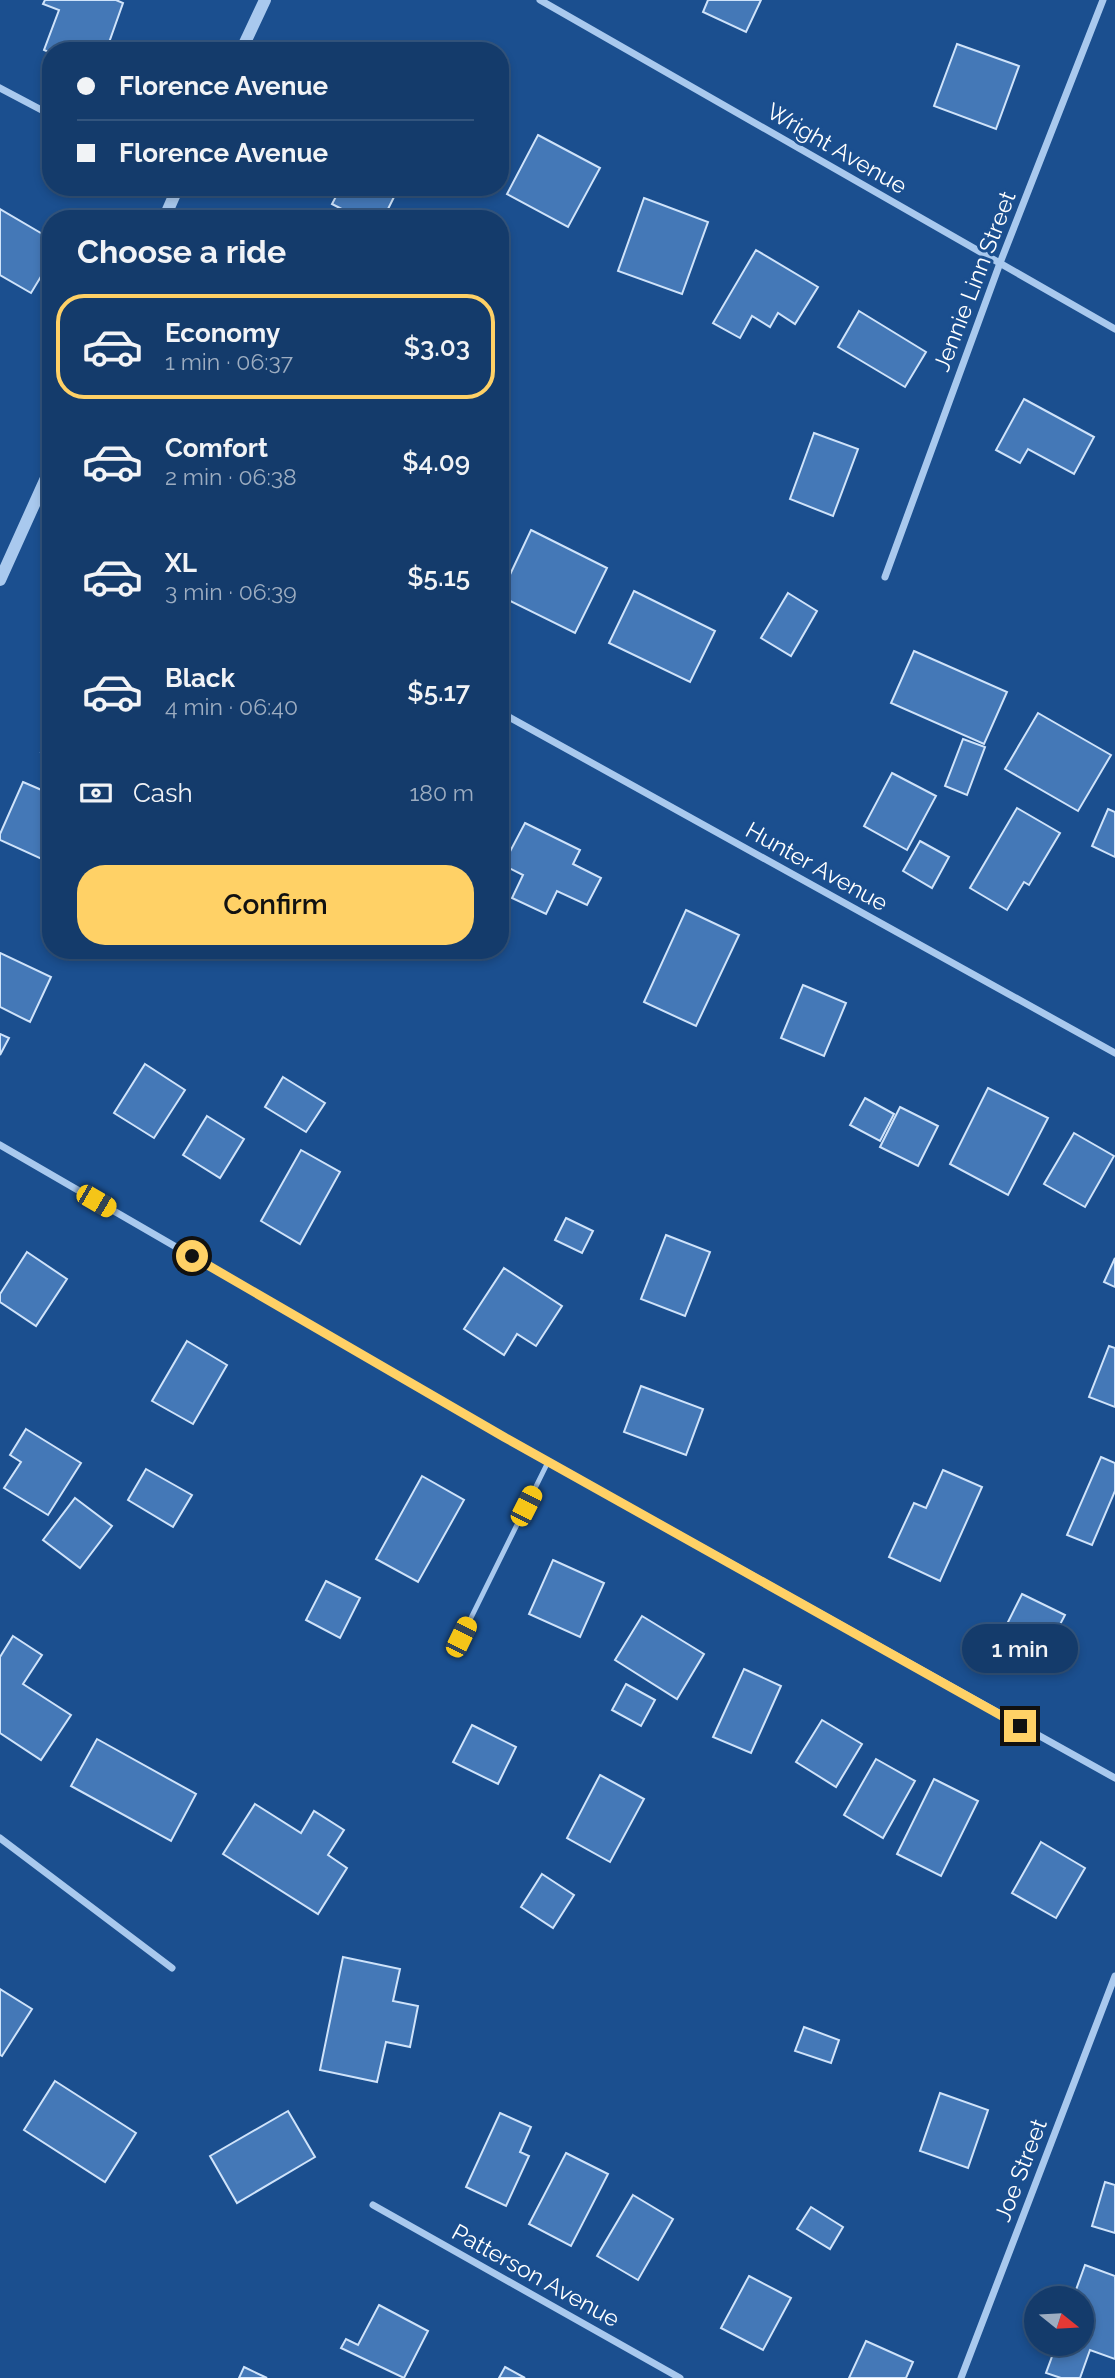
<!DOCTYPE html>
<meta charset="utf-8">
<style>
body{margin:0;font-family:Raleway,sans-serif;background:#214673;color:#f1f3f6;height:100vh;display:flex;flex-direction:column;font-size:26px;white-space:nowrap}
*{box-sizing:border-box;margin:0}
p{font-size:23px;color:#9dadc1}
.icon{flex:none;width:38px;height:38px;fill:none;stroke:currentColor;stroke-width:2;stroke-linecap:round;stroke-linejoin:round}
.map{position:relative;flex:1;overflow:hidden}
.drawer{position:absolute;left:42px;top:210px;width:467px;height:749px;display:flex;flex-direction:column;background:#143b6b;border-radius:28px;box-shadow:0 4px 10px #0003,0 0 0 2px #33557e}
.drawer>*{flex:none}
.top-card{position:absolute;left:42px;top:42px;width:467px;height:154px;border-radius:28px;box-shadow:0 4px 10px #0003,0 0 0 2px #33557e;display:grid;align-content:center;height:154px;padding:0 35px;background:#143b6b}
.needle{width:46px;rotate:108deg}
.tools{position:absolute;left:1024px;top:2286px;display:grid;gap:14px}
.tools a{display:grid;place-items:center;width:70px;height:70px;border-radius:50%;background:#143b6b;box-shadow:0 4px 10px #0003,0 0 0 2px #33557e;font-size:35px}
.end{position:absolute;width:32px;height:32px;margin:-16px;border:9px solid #ffd166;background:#111;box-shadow:0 0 0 4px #111}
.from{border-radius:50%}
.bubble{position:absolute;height:49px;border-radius:24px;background:#143b6b;box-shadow:0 4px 10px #0003,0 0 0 2px #33557e;font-size:23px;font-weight:600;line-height:49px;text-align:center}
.car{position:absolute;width:21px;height:42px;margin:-21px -10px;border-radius:9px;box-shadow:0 0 5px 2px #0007;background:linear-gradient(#f5c518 24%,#345 0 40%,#f5c518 0 76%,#345 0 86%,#f5c518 0)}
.top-card b{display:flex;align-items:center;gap:24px;height:66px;font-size:26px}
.top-card b+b{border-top:2px solid #33557e}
.top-card i{width:18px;height:18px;background:#f1f3f6}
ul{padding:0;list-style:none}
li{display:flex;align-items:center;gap:21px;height:105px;margin:0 14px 10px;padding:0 21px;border:4px solid transparent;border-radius:28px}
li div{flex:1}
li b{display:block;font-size:26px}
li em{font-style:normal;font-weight:600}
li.active{border-color:#ffd166}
li>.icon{width:63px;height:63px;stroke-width:1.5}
h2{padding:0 35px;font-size:32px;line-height:84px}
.pay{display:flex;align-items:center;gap:18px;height:77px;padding:0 35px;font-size:26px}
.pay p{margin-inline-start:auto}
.cta{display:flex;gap:14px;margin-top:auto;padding:14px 35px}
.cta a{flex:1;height:80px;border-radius:28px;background:#ffd166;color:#111;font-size:28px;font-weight:600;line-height:80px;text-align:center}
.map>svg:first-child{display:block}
</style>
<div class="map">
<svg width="1115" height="2378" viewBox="0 0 1115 2378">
<rect width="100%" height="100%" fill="#1b4f8f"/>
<!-- building -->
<g fill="#4478b7" stroke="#cfe3fa" stroke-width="2">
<polygon points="45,0 116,0 123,3 106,51 51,51 51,53 44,50 59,10 43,4"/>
<polygon points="708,0 761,0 746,32 703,12"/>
<polygon points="957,44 1019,66 996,129 934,106"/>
<polygon points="538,135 600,168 568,227 507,194"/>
<polygon points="341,187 399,187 383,219 361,219 332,204"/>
<polygon points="644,198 708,222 682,294 618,271"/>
<polygon points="0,209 51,239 51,260 31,293 0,275"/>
<polygon points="756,250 818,287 795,324 778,313 770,327 752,316 740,338 713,323"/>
<polygon points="859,311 926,352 905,387 838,347"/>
<polygon points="1024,399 1094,437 1074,474 1028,449 1020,463 996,450"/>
<polygon points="814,433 858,449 833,516 790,499"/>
<polygon points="531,530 607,568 575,633 500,596"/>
<polygon points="634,591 715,631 690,682 609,643"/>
<polygon points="788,593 817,611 791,656 761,638"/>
<polygon points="914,651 1007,692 984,744 891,703"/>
<polygon points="1038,713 1111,755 1078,811 1005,769"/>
<polygon points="51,725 51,755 41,752"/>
<polygon points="963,739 985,747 967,795 945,786"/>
<polygon points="892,773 936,796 907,850 864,826"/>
<polygon points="23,782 51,794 51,844 44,860 0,840 0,834"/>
<polygon points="1017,808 1060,833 1029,885 1024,882 1007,910 970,888"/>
<polygon points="1108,809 1115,812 1115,857 1092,846"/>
<polygon points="525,823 580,850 573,864 601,878 587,905 557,891 546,914 512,898 523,875 503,865"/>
<polygon points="920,841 949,857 932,888 903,871"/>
<polygon points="686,910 739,935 696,1026 644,1002"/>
<polygon points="0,953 51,977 30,1022 0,1007"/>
<polygon points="803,985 846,1003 824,1056 781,1038"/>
<polygon points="0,1034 9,1038 0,1055"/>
<polygon points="145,1064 185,1090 154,1138 114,1113"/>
<polygon points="283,1077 325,1103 306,1132 265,1107"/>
<polygon points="988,1088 1048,1118 1008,1195 950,1164"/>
<polygon points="865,1098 894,1114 880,1141 850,1125"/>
<polygon points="900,1107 938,1126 918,1166 880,1147"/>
<polygon points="207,1116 244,1139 220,1178 183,1155"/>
<polygon points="1074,1133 1114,1156 1085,1207 1044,1184"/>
<polygon points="301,1150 340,1172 300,1244 261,1221"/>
<polygon points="566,1218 593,1231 582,1253 555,1240"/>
<polygon points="666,1235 710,1252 685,1316 641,1299"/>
<polygon points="27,1252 67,1279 36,1326 0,1302 0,1294"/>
<polygon points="1115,1258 1115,1287 1104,1282"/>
<polygon points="504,1268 562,1306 536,1346 517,1334 504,1355 464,1329"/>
<polygon points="187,1341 227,1365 193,1424 152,1401"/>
<polygon points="1109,1346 1115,1348 1115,1407 1089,1397"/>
<polygon points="641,1386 703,1409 686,1455 624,1432"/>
<polygon points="26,1429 81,1463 48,1515 4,1488 21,1462 10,1455"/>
<polygon points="1101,1457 1115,1463 1115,1491 1092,1545 1067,1535"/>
<polygon points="146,1469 192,1495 173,1527 128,1500"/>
<polygon points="943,1470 982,1487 940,1581 889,1557 914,1503 926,1508"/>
<polygon points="422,1476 464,1500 418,1582 376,1559"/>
<polygon points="75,1498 112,1526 80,1568 43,1540"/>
<polygon points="553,1560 604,1583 580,1637 529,1614"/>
<polygon points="326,1581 360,1598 340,1638 306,1620"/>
<polygon points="1022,1594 1065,1615 1043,1657 1001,1636"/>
<polygon points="642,1616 704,1654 677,1699 615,1660"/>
<polygon points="13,1636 42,1655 23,1684 71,1715 41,1760 0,1733 0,1657"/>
<polygon points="744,1669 781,1686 751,1753 713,1737"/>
<polygon points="626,1684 655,1700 641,1726 612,1710"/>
<polygon points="822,1720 862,1744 836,1787 796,1762"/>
<polygon points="472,1725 516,1747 498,1784 453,1762"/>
<polygon points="97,1739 196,1794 171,1841 71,1786"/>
<polygon points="876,1759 915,1781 883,1838 844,1815"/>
<polygon points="600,1775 644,1799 610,1862 567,1838"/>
<polygon points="934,1779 978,1801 941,1876 897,1854"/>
<polygon points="255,1804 301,1833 314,1811 344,1830 328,1855 347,1868 318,1914 223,1854"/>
<polygon points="1041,1842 1085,1868 1056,1918 1012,1893"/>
<polygon points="542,1874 574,1895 553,1928 521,1907"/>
<polygon points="343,1957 400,1969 393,2001 418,2006 410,2047 386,2042 377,2082 320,2070"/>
<polygon points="0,1989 32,2009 2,2056 0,2055"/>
<polygon points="804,2027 839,2040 831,2063 795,2051"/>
<polygon points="55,2081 136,2133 105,2182 24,2130"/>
<polygon points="940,2093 988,2110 968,2168 920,2151"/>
<polygon points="288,2111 315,2157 237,2203 210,2156"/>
<polygon points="500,2113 531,2127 520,2152 529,2156 506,2206 466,2187"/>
<polygon points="566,2153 608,2174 571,2246 529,2224"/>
<polygon points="1105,2182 1115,2185 1115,2233 1092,2226"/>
<polygon points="633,2195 673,2219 638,2280 597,2256"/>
<polygon points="811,2207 843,2227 830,2249 797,2229"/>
<polygon points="1085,2265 1115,2276 1115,2359 1090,2350 1080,2378 1061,2378 1046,2373 1057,2343 1082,2343 1082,2298 1073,2298"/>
<polygon points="749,2276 791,2298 763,2350 721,2328"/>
<polygon points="379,2305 428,2331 404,2378 341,2348 346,2339 358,2345"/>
<polygon points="866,2341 913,2362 906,2378 849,2378"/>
<polygon points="244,2367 267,2378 239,2378"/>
<polygon points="505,2367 525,2378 499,2378"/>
</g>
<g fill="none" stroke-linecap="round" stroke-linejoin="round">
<!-- service -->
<polyline stroke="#a9c9ee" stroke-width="5" points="461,1638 548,1462"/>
<!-- minor -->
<g stroke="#a9c9ee" stroke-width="7">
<polyline points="540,0 1115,329"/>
<polyline points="0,88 51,115"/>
<polyline points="885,577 1000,263 1103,0"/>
<polyline points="500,712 1115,1053"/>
<polyline points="0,1145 504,1437 1115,1778"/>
<polyline points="0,1838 172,1968"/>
<polyline points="373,2205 680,2378"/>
<polyline points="961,2378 1115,1976"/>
</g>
<!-- tertiary -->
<g stroke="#a9c9ee" stroke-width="12">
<polyline points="241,51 265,0"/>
<polyline points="164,219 178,187"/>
<polyline points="0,580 51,467"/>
</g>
</g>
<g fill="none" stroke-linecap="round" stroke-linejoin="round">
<!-- route -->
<polyline stroke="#ffd166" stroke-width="9" points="192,1256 504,1437 1020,1726"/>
</g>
<g text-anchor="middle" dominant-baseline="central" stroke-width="6" stroke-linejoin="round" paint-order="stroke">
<!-- street labels -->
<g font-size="23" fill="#fff" stroke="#1b4f8f">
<text transform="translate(837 148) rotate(30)">Wright Avenue</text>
<text transform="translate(974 281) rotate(-69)">Jennie Linn Street</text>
<text transform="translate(817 866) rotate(29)">Hunter Avenue</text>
<text transform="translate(1020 2170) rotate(-69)">Joe Street</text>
<text transform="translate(536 2275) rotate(29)">Patterson Avenue</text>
</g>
</g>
</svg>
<div class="tools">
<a><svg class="needle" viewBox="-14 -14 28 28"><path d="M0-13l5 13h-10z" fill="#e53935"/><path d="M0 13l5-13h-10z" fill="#9dadc1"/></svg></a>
</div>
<i class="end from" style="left:192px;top:1256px"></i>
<i class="end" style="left:1020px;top:1726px"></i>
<div class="bubble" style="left:962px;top:1624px;width:116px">1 min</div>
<i class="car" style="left:96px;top:1201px;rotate:120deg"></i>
<i class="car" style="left:526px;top:1506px;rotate:27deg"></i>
<i class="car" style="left:461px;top:1637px;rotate:26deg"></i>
<div class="top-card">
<b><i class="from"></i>Florence Avenue</b>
<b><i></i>Florence Avenue</b>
</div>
<section class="drawer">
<h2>Choose a ride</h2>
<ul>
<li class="active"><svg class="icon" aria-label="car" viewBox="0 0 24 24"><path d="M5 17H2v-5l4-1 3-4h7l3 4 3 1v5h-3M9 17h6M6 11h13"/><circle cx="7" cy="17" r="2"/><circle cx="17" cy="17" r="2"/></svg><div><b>Economy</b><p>1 min · 06:37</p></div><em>$3.03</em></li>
<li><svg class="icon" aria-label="car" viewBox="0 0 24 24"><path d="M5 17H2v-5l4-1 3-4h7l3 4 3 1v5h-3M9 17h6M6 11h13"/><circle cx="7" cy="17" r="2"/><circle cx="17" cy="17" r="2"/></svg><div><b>Comfort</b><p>2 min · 06:38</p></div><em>$4.09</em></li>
<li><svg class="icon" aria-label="car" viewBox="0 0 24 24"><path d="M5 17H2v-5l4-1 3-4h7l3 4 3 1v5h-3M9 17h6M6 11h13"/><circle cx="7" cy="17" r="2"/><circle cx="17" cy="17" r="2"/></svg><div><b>XL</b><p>3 min · 06:39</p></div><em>$5.15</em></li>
<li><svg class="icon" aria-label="car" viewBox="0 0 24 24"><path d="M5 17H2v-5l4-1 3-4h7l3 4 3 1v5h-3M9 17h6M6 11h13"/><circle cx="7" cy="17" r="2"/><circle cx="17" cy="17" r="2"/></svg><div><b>Black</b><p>4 min · 06:40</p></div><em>$5.17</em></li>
</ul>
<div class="pay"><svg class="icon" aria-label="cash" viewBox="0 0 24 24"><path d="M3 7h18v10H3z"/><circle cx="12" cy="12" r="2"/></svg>Cash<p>180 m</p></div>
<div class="cta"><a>Confirm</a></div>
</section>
</div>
